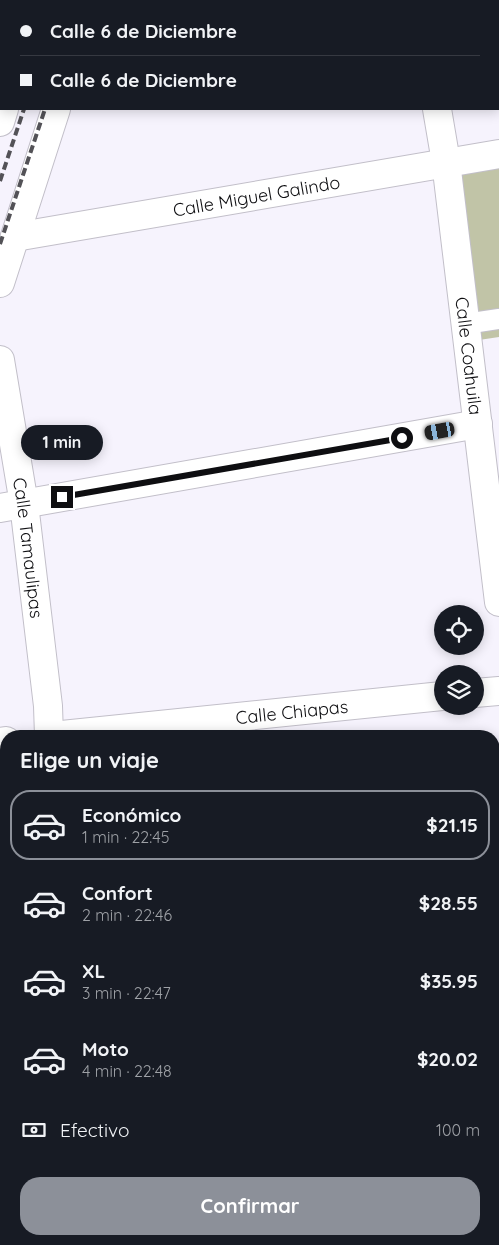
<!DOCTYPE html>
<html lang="es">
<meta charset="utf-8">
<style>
body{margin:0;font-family:Quicksand,sans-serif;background:#242831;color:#f1f3f6;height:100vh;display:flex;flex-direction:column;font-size:19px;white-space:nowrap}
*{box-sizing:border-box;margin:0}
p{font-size:16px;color:#9ea1a6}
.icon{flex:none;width:28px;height:28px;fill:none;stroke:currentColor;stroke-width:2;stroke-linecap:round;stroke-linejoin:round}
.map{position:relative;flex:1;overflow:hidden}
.details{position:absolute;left:0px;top:730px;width:500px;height:515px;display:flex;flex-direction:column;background:#171b24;border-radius:20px 20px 0 0;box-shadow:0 2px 12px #0003}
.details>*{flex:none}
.guide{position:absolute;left:0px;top:0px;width:500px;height:110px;box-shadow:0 2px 12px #0003;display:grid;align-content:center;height:110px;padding:0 20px;background:#171b24}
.fabs{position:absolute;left:434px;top:605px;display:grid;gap:10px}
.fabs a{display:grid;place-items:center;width:50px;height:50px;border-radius:50%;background:#171b24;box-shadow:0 2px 12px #0003;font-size:25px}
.end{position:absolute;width:22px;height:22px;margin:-11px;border:6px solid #0e0e11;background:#fff;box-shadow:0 0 0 2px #fff}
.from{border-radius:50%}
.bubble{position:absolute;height:35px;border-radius:18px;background:#171b24;box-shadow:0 2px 12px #0003;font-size:16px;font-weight:700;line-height:35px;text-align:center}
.car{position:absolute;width:15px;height:30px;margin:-15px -8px;border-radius:6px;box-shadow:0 0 4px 1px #0007;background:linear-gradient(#222 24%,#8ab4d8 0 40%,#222 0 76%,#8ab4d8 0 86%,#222 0)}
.guide b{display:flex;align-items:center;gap:18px;height:48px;font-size:19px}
.guide b+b{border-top:1px solid #363941}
.guide i{width:12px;height:12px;background:#f1f3f6}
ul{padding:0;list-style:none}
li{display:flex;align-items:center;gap:15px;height:70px;margin:0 10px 8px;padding:0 10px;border:2px solid transparent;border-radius:20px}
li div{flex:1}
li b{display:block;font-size:19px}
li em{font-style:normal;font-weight:700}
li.current{border-color:#8c9099}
li>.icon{width:45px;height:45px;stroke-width:1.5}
h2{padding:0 20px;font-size:22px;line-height:60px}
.pay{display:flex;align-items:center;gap:12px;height:55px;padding:0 20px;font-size:19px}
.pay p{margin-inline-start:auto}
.primary-button{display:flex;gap:10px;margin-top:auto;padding:10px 20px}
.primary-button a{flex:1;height:58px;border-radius:20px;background:#8c9099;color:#fff;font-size:20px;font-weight:700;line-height:58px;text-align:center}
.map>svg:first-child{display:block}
</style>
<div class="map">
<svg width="499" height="1245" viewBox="0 0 499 1245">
<rect width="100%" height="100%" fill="#f6f3fd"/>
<!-- green -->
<g fill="#c1c4a7">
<polygon points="499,163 499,337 479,340 457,170"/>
<polygon points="6,1038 6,1064 0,1066 0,1039"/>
</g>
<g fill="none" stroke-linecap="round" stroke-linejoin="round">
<!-- pedestrian casing -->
<g stroke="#c2bfc9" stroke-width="22">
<polyline id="pedestrian" points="465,324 499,319"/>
</g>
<!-- minor casing -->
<g stroke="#c2bfc9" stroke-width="30">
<g id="minor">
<polyline points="419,0 419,1"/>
<path id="s1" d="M 437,109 L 446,162 L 499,602"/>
<path id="s2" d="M 15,237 L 499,154"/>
<path id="s3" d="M 0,360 L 24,504 L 48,706 L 49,736"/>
<polyline points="0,508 478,424"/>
<polyline points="475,693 499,691"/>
<path id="s4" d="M 52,736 L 442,696"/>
<polyline points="0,742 6,741"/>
<polyline points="494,1212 499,1210"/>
<polyline points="107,1239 108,1245"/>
<polyline points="353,1245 383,1239"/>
</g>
</g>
<!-- secondary casing -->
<g stroke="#c2bfc9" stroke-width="30">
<g id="secondary">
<polyline points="72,1 76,0"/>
<polyline points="0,22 1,22"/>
</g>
</g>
<!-- primary casing -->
<g stroke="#c2bfc9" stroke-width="30">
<g id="primary">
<polyline points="39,1 40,0"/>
<polyline points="91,1 91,0"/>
<polyline points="0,122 4,109"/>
<polyline points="0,283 56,109"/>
<polyline points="494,893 499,892"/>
<polyline points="494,967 499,966"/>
<polyline points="0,1013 6,1012"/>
<polyline points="0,1086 6,1085"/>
</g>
</g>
<!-- pedestrian -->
<use href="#pedestrian" stroke="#fff" stroke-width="20"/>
<!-- minor -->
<use href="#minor" stroke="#fff" stroke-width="28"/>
<!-- secondary -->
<use href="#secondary" stroke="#fff" stroke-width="28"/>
<!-- primary -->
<use href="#primary" stroke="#fff" stroke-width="28"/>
<!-- rail -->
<g stroke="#535257" stroke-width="4" stroke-dasharray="8 4" stroke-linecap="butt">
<polyline points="60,1 60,0"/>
<polyline points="80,1 80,0"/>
<polyline points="0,181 24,109"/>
<polyline points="0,244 45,109"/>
</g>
</g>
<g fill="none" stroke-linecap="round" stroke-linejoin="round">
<!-- route -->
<polyline stroke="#0e0e11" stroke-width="6" points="62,497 402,438"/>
</g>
<g text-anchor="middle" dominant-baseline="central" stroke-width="5" stroke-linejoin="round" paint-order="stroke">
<!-- street labels -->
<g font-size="18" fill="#0e0e11" stroke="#fff">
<text stroke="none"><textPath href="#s2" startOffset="245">Calle Miguel Galindo</textPath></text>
<text stroke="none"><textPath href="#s1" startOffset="249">Calle Coahuila</textPath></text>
<text stroke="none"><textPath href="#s3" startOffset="190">Calle Tamaulipas</textPath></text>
<text stroke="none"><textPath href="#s4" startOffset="241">Calle Chiapas</textPath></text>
</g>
</g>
</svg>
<div class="fabs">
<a><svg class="icon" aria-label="locate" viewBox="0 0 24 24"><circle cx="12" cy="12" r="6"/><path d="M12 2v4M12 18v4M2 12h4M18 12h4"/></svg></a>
<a><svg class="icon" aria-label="layers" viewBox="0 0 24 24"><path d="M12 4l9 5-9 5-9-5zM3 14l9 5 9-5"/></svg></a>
</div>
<i class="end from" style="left:402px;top:438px"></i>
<i class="end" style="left:62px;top:497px"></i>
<div class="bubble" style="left:21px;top:425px;width:82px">1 min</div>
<i class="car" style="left:440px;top:431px;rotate:260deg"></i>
<div class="guide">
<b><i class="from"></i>Calle 6 de Diciembre</b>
<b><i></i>Calle 6 de Diciembre</b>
</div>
<section class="details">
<h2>Elige un viaje</h2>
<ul>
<li class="current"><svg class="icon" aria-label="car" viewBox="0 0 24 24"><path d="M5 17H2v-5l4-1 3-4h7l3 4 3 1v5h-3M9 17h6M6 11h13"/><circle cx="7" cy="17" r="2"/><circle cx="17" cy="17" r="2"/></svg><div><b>Económico</b><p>1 min · 22:45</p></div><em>$21.15</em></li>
<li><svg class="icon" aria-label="car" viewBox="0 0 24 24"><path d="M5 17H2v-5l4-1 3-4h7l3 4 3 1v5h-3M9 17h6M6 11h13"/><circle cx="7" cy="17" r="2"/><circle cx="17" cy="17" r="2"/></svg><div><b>Confort</b><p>2 min · 22:46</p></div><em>$28.55</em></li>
<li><svg class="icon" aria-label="car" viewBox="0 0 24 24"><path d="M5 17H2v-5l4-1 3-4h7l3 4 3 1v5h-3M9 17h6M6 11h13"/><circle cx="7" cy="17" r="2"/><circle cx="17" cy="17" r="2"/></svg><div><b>XL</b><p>3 min · 22:47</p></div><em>$35.95</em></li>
<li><svg class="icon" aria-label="car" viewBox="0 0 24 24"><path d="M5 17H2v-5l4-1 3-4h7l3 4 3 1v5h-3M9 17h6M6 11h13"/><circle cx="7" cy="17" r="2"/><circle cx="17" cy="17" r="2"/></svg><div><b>Moto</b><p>4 min · 22:48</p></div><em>$20.02</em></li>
</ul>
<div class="pay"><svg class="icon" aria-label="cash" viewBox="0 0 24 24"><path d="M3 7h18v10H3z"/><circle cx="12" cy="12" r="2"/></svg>Efectivo<p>100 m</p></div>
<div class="primary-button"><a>Confirmar</a></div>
</section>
</div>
